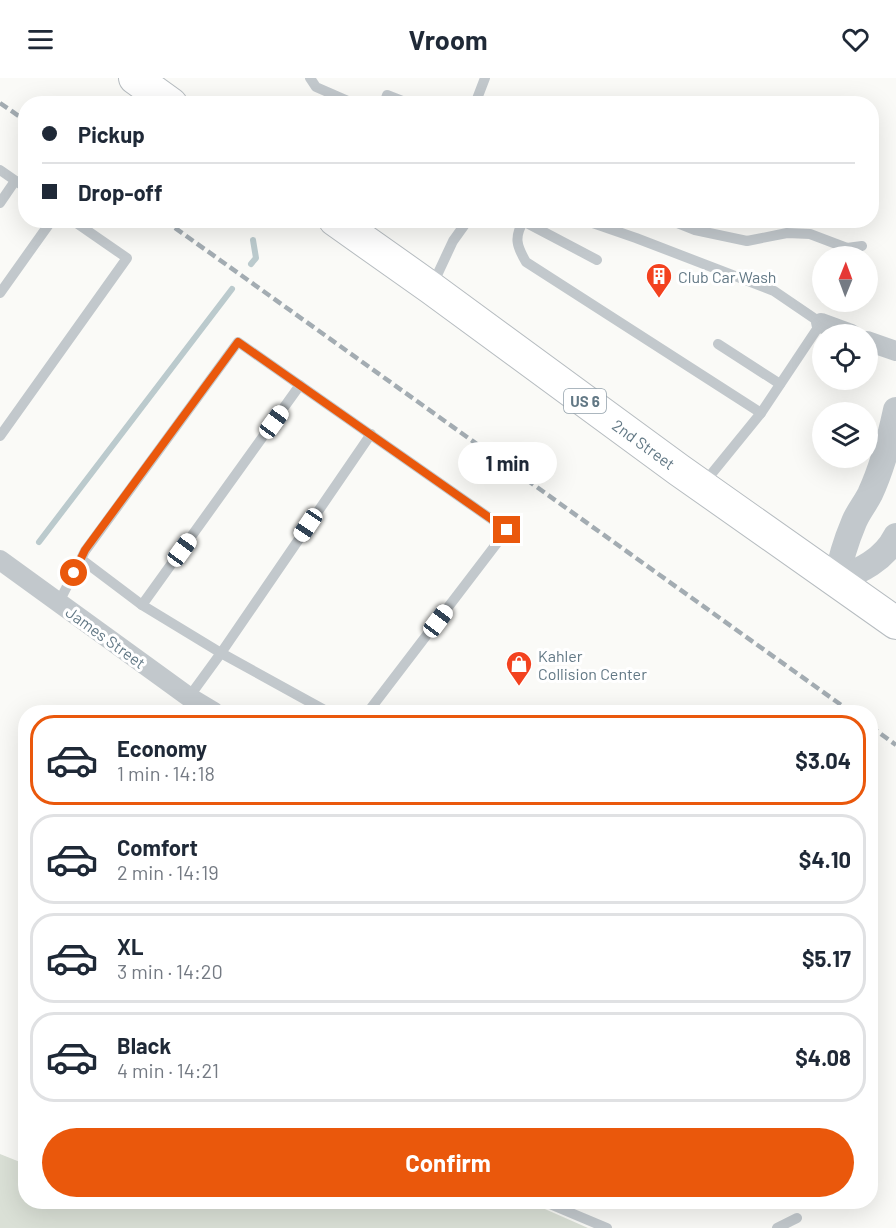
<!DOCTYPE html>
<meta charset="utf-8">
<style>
body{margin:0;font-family:Barlow,sans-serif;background:#f2f2f3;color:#1f2937;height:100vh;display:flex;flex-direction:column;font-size:22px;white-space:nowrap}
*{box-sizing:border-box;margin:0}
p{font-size:20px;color:#747a83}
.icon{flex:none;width:33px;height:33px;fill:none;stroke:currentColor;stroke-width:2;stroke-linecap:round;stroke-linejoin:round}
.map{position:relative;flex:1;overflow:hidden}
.drawer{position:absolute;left:18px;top:627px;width:860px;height:504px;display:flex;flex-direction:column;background:#fff;border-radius:24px;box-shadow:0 6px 24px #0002}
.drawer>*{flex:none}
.hud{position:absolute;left:18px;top:18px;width:861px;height:132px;border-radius:24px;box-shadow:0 6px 24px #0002;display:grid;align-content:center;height:132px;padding:0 24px;background:#fff}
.needle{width:39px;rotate:1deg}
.controls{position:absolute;left:812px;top:168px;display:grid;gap:12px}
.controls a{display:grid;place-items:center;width:66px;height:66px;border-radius:50%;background:#fff;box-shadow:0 6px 24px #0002;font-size:30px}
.end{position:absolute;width:27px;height:27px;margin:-14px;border:8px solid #ea580c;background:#fff;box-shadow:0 0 0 3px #fff}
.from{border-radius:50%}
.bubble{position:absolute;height:42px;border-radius:21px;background:#fff;box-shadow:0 6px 24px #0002;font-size:20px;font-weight:700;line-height:42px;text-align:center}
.car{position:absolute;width:18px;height:36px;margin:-18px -9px;border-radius:8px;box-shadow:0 0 4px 2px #0007;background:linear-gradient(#fff 24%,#345 0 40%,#fff 0 76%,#345 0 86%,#fff 0)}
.hud b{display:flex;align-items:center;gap:21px;height:57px;font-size:22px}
.hud b+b{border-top:2px solid #e0e1e3}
.hud i{width:15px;height:15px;background:#1f2937}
ul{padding:10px 0 0;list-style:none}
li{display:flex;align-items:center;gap:18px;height:90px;margin:0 12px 9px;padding:0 12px;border:3px solid #e0e1e3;border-radius:24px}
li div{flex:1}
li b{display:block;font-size:22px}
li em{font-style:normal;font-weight:700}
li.selected{border-color:#ea580c}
li>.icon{width:54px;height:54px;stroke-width:1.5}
.button{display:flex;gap:12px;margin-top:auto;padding:12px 24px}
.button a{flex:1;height:69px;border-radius:36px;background:#ea580c;color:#fff;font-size:24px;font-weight:700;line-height:69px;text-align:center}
header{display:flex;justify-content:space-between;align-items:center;height:78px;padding:0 24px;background:#fff;font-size:27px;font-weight:700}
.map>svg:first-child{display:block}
</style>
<header><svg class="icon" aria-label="menu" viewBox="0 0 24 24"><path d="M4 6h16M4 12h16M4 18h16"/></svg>Vroom<svg class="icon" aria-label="heart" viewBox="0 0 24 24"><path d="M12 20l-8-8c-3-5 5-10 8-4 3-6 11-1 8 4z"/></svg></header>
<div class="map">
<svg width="896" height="1150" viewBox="0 0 896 1150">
<rect width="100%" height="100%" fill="#fafaf7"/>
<!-- green -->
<polygon fill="#dae0d6" points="0,1076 25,1086 26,1124 529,1124 588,1150 0,1150"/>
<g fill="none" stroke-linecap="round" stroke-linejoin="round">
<!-- stream -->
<g stroke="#bbcacd" stroke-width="6">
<polyline points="251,186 256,180 253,162"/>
<polyline points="39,464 232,211"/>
</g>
<!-- primary casing -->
<g stroke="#b6bcc0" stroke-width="34">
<g id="primary">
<polyline points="135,0 171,26"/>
<polyline points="335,142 431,210 679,392 896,545"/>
</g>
</g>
<!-- service -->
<g stroke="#c2c8cc" stroke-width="10">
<polyline points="310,0 316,9 355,26"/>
<polyline points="384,26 387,17 410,26"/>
<polyline points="475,26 485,0"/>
<polyline points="0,92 26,110"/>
<polyline points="0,125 15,103"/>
<path d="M 524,142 C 514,159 516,167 526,184 L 761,335"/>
<polyline points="584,142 636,160 774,213 821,245 761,335 704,405"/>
<polyline points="670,142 695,152 747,163 787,155 810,156 847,170 862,168"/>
<polyline points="523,143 597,182"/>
<polyline points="432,208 453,163 468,142"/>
<polyline points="0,215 52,142"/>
<polyline points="718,266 780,306"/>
<polyline points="0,358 127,180 72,142"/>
<polyline points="81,481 142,527"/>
<polyline points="59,524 85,473 238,264 507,452 368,634"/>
<polyline points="189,619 221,575 142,527 300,307"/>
<polyline points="328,634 221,575 371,356"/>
<polyline points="545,1124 607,1150"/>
<polyline points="777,1150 797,1140"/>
</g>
<!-- minor -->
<g stroke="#c2c8cc" stroke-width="20">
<polyline points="821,245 851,256"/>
<polyline points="867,263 896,273"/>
<polyline points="0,482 189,619 214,634"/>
</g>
<!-- tertiary -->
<g stroke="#c2c8cc" stroke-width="26">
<path d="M 837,502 C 840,482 846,463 854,444 C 858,434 865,426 870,416 C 882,390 890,360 896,332"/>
<path d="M 837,502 C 860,493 884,482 896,458"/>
</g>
<!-- primary -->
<use href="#primary" stroke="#fff" stroke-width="32"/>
<!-- rail -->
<g stroke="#a3acb2" stroke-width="4.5" stroke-dasharray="9 4.5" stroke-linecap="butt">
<polyline points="0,25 26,43"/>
<polyline points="164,142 851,634"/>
<polyline points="870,648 896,667"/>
</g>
</g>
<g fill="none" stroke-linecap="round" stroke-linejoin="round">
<!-- route -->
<polyline stroke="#ea580c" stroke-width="8" points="74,495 85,472 238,264 507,452"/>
</g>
<!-- icons -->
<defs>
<g id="building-pin" transform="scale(1.35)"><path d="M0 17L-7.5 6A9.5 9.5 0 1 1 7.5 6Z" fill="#f3421f" stroke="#fff"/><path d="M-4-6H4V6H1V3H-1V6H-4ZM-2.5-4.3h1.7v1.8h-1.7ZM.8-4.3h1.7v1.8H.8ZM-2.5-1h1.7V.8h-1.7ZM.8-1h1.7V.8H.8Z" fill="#fff"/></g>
<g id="shop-pin" transform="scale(1.35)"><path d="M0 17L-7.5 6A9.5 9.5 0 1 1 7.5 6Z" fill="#f3421f" stroke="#fff"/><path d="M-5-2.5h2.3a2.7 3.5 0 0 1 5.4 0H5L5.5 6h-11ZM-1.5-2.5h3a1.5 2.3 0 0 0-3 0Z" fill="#fff"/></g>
</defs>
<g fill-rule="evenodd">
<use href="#building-pin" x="659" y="198"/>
<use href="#shop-pin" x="519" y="586"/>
</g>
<g text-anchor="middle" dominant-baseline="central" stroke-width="6" stroke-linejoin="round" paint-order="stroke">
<!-- shield labels -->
<rect fill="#fff" stroke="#91a0aa" stroke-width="1.5" x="564" y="311" width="42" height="24" rx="4.5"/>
<g font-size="15" font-weight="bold" fill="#627885">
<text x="585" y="323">US 6</text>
</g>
<!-- poi labels -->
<g font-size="16" fill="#627885" stroke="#fff" text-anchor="start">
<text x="678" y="198">Club Car Wash</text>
<text x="538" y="577">Kahler<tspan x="538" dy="18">Collision Center</tspan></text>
</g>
<!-- street labels -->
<g font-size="16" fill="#627885" stroke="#fff">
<text transform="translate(644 366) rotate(36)">2nd Street</text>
<text transform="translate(106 559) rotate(36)">James Street</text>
</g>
</g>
</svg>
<div class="controls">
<a><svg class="needle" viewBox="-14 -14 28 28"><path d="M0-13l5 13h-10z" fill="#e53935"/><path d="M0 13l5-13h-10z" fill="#747a83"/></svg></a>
<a><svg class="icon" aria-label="locate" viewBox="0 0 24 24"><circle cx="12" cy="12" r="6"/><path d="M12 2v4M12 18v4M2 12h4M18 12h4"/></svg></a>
<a><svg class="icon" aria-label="layers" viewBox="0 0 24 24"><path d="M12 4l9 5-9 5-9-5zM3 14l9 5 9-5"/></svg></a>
</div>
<i class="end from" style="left:74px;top:495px"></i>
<i class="end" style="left:507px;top:452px"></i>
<div class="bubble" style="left:458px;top:364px;width:99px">1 min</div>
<i class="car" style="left:274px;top:344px;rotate:36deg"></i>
<i class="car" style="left:308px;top:447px;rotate:214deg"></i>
<i class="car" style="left:182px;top:472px;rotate:36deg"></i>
<i class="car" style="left:438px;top:543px;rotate:37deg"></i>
<div class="hud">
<b><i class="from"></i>Pickup</b>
<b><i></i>Drop-off</b>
</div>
<section class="drawer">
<ul>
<li class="selected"><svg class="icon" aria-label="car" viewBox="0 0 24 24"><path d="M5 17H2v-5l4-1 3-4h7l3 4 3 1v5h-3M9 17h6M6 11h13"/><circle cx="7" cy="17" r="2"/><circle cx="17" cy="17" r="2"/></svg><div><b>Economy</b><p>1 min · 14:18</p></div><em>$3.04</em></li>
<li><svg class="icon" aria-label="car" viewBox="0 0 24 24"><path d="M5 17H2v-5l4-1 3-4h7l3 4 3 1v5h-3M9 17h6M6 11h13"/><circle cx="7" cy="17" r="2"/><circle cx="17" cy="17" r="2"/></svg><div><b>Comfort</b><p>2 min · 14:19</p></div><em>$4.10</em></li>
<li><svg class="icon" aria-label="car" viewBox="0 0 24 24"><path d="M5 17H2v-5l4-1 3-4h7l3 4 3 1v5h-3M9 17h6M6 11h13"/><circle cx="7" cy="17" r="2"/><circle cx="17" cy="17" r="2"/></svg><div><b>XL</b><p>3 min · 14:20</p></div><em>$5.17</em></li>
<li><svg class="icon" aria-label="car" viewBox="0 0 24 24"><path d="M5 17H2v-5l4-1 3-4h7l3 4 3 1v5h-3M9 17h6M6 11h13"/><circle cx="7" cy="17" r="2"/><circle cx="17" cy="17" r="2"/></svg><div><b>Black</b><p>4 min · 14:21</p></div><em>$4.08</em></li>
</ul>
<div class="button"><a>Confirm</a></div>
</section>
</div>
